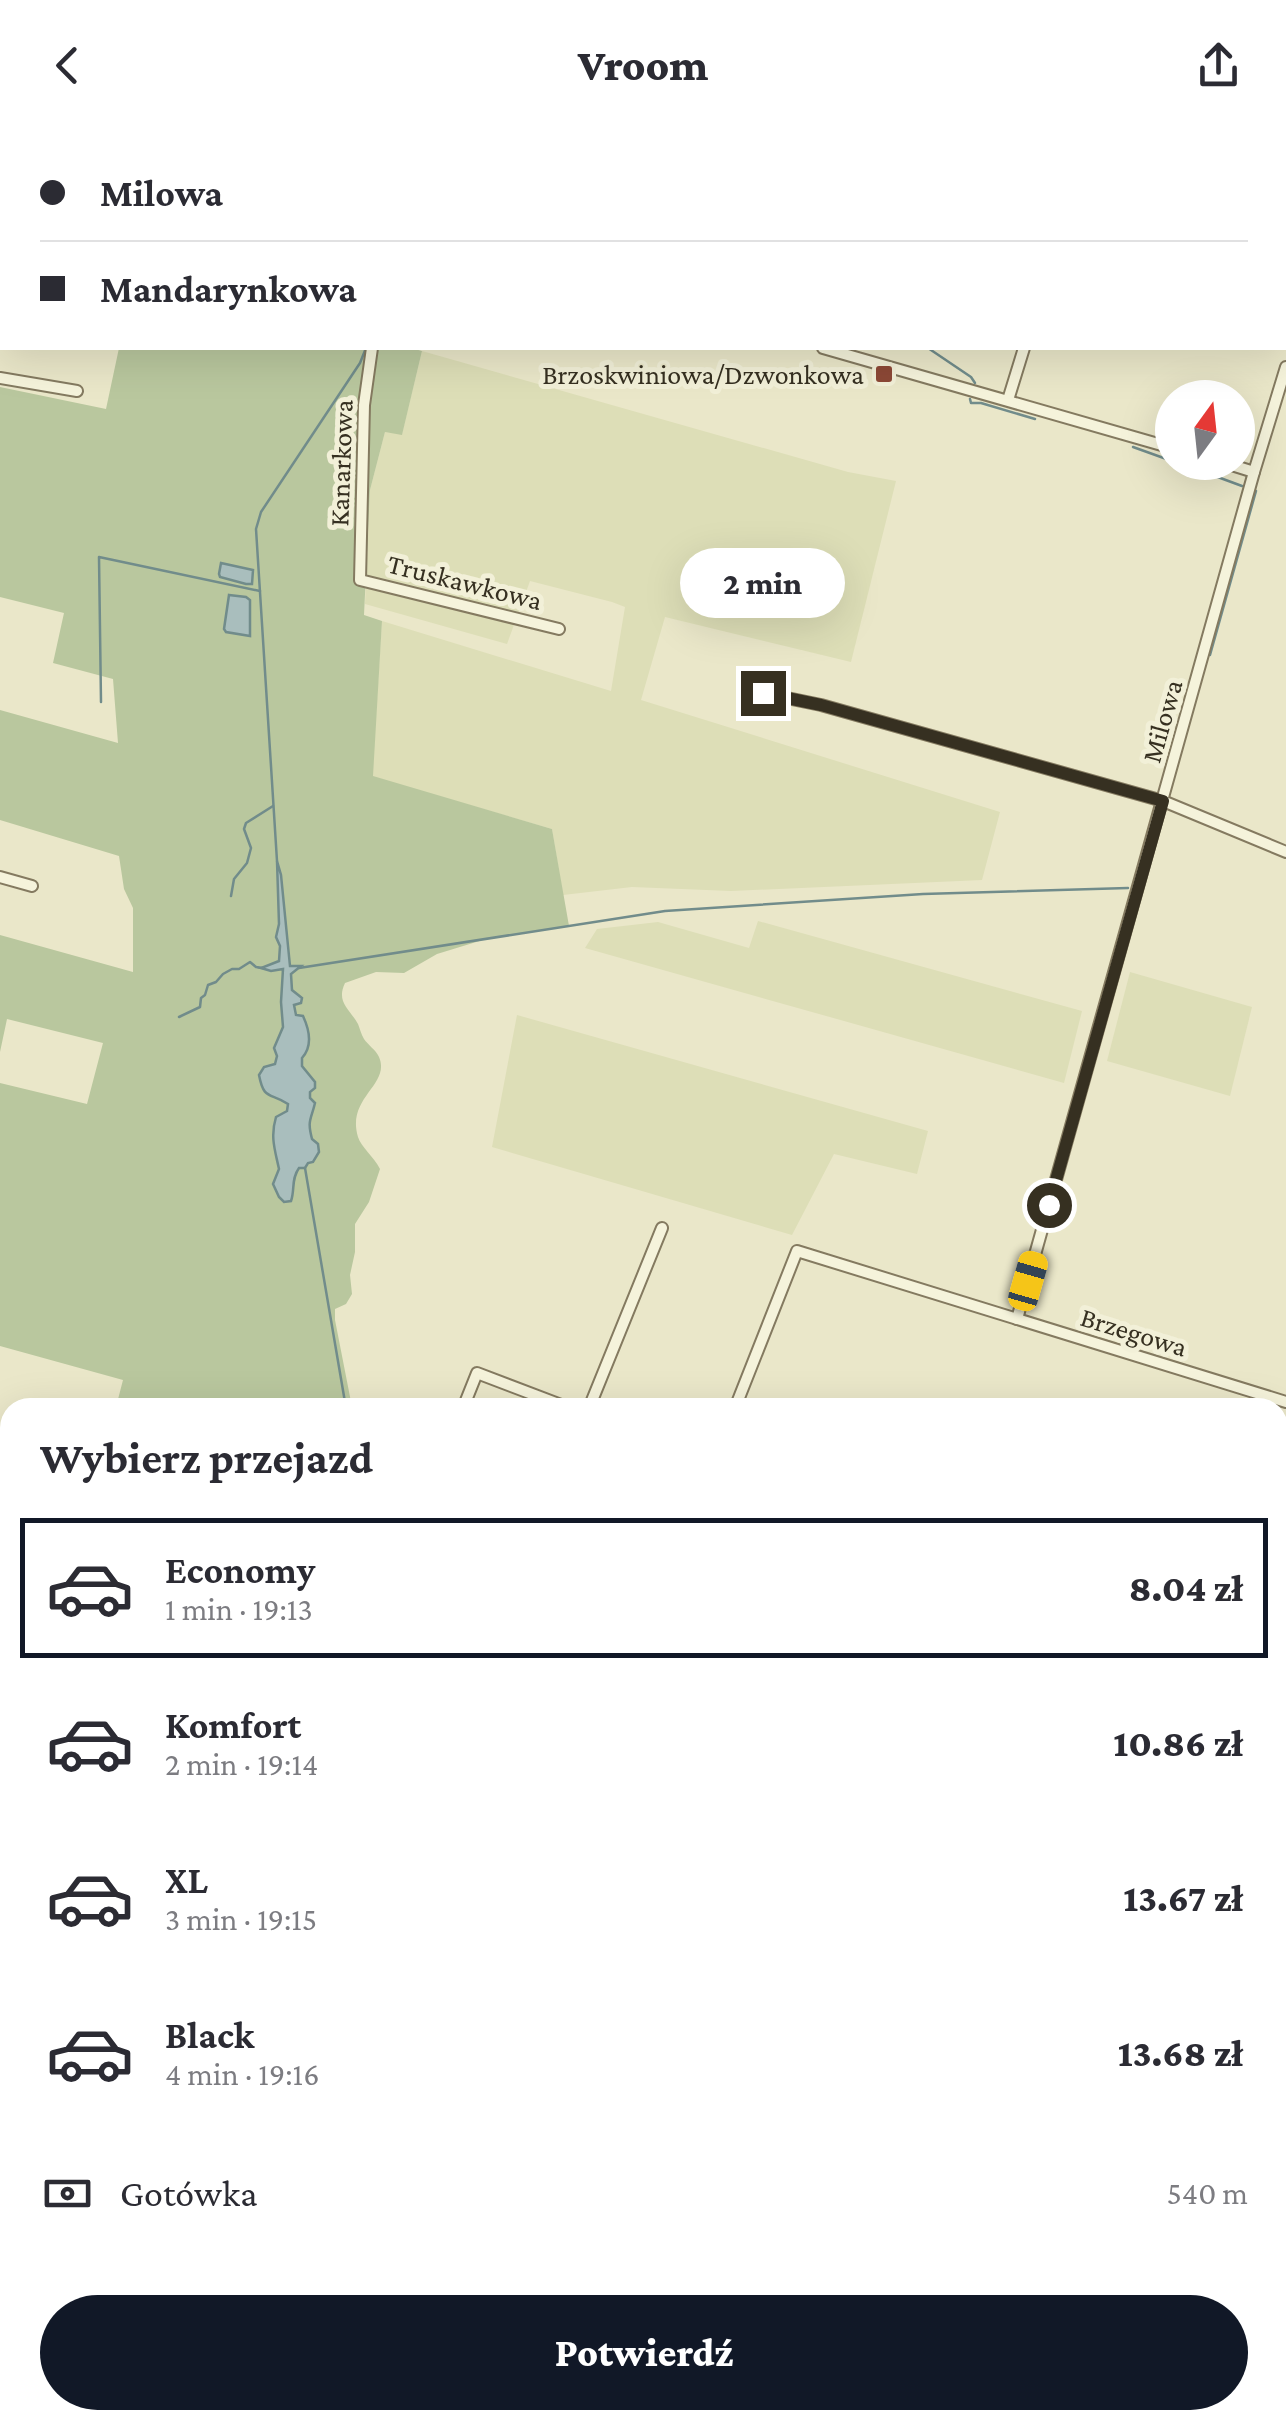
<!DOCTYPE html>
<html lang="pl">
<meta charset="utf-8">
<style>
body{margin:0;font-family:"Crimson Pro",serif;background:#f7f7f7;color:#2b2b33;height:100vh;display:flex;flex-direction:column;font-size:38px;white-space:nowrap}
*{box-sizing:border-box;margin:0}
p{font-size:32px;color:#7c7c81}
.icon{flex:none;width:55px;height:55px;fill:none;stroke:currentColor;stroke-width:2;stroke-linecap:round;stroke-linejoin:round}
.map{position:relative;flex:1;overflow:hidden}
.side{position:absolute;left:0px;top:1268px;width:1288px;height:1032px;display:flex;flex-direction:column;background:#fff;border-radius:30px 30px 0 0;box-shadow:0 10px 40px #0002}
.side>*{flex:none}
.guide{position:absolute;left:0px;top:0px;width:1288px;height:220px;box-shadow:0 10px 40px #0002;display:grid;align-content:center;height:220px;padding:0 40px;background:#fff}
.needle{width:65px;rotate:15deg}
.buttons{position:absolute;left:1155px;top:250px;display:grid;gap:20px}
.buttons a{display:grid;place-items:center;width:100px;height:100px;border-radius:50%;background:#fff;box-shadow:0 10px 40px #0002;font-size:50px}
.end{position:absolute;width:45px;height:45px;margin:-22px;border:12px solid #363021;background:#fff;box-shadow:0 0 0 5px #fff}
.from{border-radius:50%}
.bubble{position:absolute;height:70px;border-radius:35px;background:#fff;box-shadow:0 10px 40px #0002;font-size:32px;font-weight:800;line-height:70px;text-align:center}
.car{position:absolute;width:30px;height:60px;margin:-30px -15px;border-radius:12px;box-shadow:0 0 8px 2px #0007;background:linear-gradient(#f5c518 24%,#345 0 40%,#f5c518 0 76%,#345 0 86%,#f5c518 0)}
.guide b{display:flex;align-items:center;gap:35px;height:95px;font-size:38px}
.guide b+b{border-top:2px solid #e1e1e2}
.guide i{width:25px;height:25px;background:#2b2b33}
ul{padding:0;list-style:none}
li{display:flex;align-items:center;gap:30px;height:140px;margin:0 20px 15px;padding:0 20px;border:5px solid transparent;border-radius:0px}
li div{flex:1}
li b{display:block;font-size:38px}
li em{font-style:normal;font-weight:800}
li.current{border-color:#111827}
li>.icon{width:90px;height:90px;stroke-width:1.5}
h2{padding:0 40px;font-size:45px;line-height:120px}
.pay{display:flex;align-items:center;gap:25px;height:110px;padding:0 40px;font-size:38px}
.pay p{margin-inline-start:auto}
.cta{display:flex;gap:20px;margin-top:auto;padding:20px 40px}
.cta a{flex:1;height:115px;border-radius:60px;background:#111827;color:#fff;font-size:40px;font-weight:800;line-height:115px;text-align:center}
header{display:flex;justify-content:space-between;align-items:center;height:130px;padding:0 40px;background:#fff;font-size:45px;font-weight:800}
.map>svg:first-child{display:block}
</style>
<header><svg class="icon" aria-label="back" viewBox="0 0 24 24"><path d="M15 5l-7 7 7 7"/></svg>Vroom<svg class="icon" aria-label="share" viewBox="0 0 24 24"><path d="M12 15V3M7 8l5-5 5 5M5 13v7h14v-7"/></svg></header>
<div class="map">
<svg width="1286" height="2298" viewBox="0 0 1286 2298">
<rect width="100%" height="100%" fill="#eae7c9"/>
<!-- farmland -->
<g fill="#dddeb7">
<polygon points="422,221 848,342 896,351 851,532 665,487 641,570 1000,682 982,750 731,761 632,757 563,765 552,699 372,647 382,491 611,561 625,477 612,472 530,451 507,514 365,474 370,360 385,302 402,304"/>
<polygon points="758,791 1082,881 1064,953 585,818 597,799 658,792 749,818"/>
<polygon points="1130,842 1252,877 1230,966 1107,931"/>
<polygon points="517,885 928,1001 917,1044 834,1024 792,1105 492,1017"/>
<polygon points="939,2290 1186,2290 1183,2298 935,2298"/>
</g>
<!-- green -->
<g fill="#b9c79e">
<path d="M 119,218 L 411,218 L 422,221 L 402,305 L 385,302 L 370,360 L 364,485 L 382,491 L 373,646 L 552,699 L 569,796 L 486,809 L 437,824 L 404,843 L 376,842 L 345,853 C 336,872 349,878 358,894 C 360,899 361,904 364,909 C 368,915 376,920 379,927 C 391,955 346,967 358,1007 C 361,1017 374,1027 380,1039 L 369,1072 L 355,1094 L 355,1122 L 350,1145 L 352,1164 L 346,1174 L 335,1179 L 335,1190 L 352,1277 L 116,1277 L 123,1250 L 0,1216 L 0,953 L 87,974 L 103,913 L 7,889 L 0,922 L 0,805 L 133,842 L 133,778 L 124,759 L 119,726 L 0,690 L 0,580 L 118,613 L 113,549 L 53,533 L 64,483 L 0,467 L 0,257 L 106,279 Z"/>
<polygon points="0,1435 10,1437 10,1530 0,1525"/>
<polygon points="10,1723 10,1863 0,1863 0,1728 8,1731"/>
<polygon points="332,2290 519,2290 523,2298 331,2298"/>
</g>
<!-- water -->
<g fill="#a9bebd" stroke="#718c8b" stroke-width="2.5">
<polygon points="221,433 253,440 252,454 246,454 220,447 219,444"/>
<polygon points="229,465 246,467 250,470 250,506 226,502 224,499"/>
<path d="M 277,731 L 281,745 L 290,836 L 301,836 L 291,844 L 292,860 L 302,868 L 301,873 L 294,875 L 296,885 L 303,886 C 309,899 313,916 302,928 L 302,936 L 315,952 L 315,958 L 310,962 L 310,968 L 315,973 C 311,990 307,990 312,1009 L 318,1014 L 319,1022 L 313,1032 L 308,1033 L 305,1038 L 299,1038 C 291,1049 295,1060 291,1071 L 284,1072 L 279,1067 L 273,1054 L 279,1039 C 275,1020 270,1007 276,987 L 287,981 L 288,974 C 270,962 264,971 259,945 L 264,937 L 275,934 L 277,926 L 274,918 L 283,897 L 281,872 L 283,839 L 271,841 L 261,838 L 279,831 L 280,816 L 276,807 L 279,794 Z"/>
</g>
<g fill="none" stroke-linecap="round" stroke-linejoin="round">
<!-- stream -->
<g stroke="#718c8b" stroke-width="2.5">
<polyline points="376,0 377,2"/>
<polyline points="928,218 971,247 975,253"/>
<polyline points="970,269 971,273 981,273 1035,289"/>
<polyline points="1133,317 1172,331"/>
<polyline points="1177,332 1242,356"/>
<polyline points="1210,525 1256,361"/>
<polyline points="101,572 99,427 260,461"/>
<polyline points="277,731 256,399 261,382 360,233 366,218"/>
<polyline points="231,766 234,749 247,733 251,718 244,699 246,693 273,676"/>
<polyline points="299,838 665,781 923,764 1128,758"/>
<polyline points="179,887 200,877 201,868 205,865 208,855 216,852 223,844 232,839 239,839 250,832 256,837 263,838"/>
<polyline points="305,1038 346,1278"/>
<polyline points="1278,1575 1286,1578"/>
<polyline points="541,2290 546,2298"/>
</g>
<!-- minor casing -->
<g stroke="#847a60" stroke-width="14">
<g id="minor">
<polyline points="66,0 74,2"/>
<polyline points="166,2 167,0"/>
<polyline points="717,2 717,0"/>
<polyline points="914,2 915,0"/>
<polyline points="1086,2 1087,0"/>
<polyline points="0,116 2,117"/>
<polyline points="372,218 364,275 360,450 559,499"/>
<polyline points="823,218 1172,318"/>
<polyline points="0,248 77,261"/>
<polyline points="1008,270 1024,218"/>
<polyline points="1222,332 1254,342"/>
<polyline points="763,563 821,575 1163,671 1286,722"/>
<polyline points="0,747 32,756"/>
<polyline points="1017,1189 1254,342 1286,237"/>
<polyline points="463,1278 477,1243 569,1278"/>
<polyline points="589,1278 662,1098"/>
<polyline points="735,1278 797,1121 1286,1272"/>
<polyline points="0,1747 10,1753"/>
<polyline points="0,1915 10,1916"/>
<polyline points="1278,2246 1286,2225"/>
<polyline points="0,2283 10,2285"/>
<polyline points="38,2290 81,2298"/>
<polyline points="814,2290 819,2298"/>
<polyline points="139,2298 140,2290"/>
<polyline points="666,2298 669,2290"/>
<polyline points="878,2298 881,2290"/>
<polyline points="1256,2298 1259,2290"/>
</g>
</g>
<!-- minor -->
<use href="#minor" stroke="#f5f3db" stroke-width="10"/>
</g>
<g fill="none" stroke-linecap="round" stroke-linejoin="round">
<!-- route -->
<polyline stroke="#363021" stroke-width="12" points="763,563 821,575 1163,671 1049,1075"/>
</g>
<!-- markers -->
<rect fill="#8c4836" stroke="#f2f0d8" stroke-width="4" x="874" y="234" width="20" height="20" rx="5"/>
<g text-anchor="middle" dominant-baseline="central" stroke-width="10" stroke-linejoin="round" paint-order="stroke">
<!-- poi labels -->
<g font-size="28" fill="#363021" stroke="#f2f0d8" text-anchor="end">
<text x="864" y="244">Brzoskwiniowa/Dzwonkowa</text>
</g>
<!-- street labels -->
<g font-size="28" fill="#363021" stroke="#f2f0d8">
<text transform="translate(341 333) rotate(-88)">Kanarkowa</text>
<text transform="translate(465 452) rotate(14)">Truskawkowa</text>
<text transform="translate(1162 591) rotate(-74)">Milowa</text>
<text transform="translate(1134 1202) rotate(17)">Brzegowa</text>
</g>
</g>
</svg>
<div class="buttons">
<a><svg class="needle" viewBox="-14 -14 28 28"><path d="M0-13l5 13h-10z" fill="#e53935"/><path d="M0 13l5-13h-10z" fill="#7c7c81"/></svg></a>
</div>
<i class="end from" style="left:1049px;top:1075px"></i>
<i class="end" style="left:763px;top:563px"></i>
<div class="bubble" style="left:680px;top:418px;width:165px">2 min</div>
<i class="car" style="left:1028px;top:1151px;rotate:16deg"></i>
<div class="guide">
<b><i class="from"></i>Milowa</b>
<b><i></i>Mandarynkowa</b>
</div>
<section class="side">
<h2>Wybierz przejazd</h2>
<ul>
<li class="current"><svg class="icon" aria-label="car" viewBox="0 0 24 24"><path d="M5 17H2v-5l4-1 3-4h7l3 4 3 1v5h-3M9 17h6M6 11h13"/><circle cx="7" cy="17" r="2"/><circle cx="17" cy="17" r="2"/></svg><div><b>Economy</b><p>1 min · 19:13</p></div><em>8.04 zł</em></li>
<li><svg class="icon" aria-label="car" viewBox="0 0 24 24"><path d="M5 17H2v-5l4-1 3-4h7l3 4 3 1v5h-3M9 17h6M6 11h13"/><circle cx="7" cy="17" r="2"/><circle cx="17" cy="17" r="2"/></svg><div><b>Komfort</b><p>2 min · 19:14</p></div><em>10.86 zł</em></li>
<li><svg class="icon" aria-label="car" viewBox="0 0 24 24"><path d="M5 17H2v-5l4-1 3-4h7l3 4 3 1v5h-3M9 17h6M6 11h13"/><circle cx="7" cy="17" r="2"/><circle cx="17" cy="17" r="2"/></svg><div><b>XL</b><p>3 min · 19:15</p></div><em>13.67 zł</em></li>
<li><svg class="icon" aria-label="car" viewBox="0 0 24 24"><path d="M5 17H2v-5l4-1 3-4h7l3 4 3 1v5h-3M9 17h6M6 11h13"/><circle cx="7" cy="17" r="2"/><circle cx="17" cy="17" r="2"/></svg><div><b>Black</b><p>4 min · 19:16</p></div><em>13.68 zł</em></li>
</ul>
<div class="pay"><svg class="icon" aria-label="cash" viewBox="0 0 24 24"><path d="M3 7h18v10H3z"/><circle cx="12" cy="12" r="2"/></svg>Gotówka<p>540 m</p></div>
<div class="cta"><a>Potwierdź</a></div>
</section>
</div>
